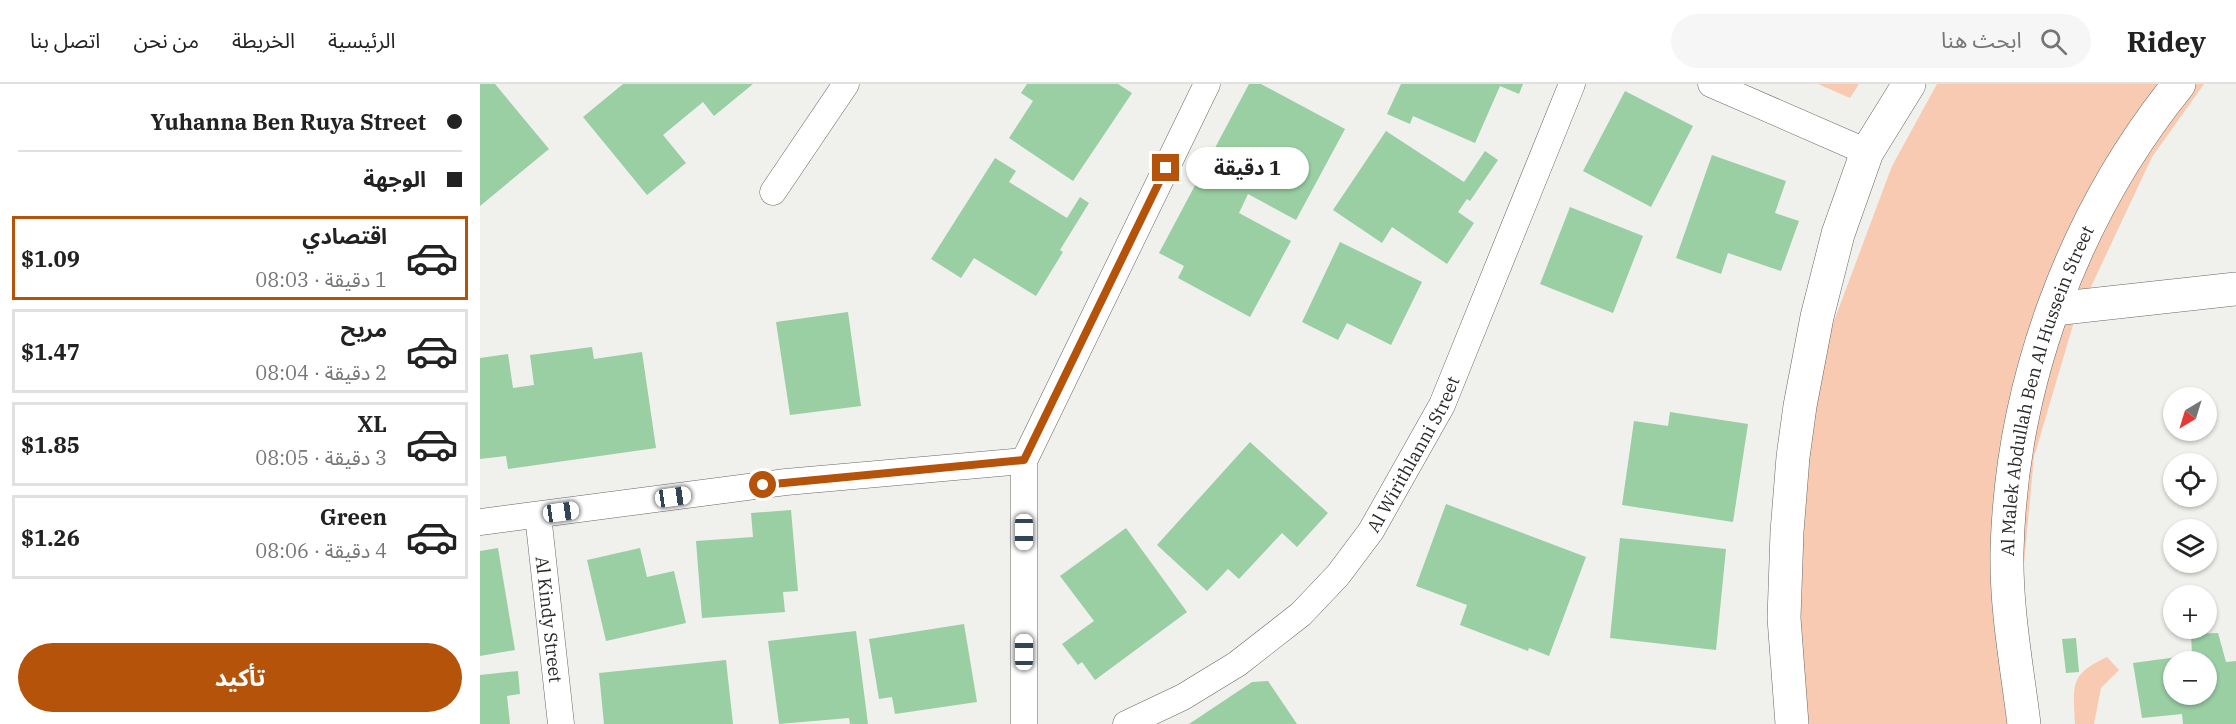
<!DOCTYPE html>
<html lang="ar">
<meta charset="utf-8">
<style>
body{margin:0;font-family:"IBM Plex Serif","Noto Sans Arabic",serif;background:#f6f6f6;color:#222;direction:rtl;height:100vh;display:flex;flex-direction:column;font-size:22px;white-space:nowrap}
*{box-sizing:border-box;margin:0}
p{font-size:20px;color:#767676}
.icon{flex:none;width:33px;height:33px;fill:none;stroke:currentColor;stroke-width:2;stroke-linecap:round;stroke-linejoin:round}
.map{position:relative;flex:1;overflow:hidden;direction:ltr}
.details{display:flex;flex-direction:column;background:#fff;width:480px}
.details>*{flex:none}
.guide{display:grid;align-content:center;height:132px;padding:0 18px;background:#fff}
.needle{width:39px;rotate:218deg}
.tools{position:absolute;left:1683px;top:303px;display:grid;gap:12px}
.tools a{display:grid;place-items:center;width:54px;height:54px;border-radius:50%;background:#fff;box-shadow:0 2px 4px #0004;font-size:30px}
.end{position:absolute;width:27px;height:27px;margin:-14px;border:8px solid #b45309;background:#fff;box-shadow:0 0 0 3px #fff}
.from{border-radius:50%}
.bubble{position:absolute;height:42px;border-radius:21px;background:#fff;box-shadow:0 2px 4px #0004;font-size:20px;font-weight:700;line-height:42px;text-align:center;direction:rtl}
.car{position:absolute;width:18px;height:36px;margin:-18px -9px;border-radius:8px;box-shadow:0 0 4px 2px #0007;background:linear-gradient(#fff 24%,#345 0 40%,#fff 0 76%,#345 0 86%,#fff 0)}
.guide b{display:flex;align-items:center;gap:21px;height:57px;font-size:22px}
.guide b+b{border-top:2px solid #e0e0e0}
.guide i{width:15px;height:15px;background:#222}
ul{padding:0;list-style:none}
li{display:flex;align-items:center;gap:18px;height:84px;margin:0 12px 9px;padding:0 6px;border:3px solid #e0e0e0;border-radius:0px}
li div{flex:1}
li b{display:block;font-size:22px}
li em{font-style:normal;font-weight:700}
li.current{border-color:#b45309}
li>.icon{width:54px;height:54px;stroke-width:1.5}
.action{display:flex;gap:12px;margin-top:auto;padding:12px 18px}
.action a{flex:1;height:69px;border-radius:36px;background:#b45309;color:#fff;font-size:24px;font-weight:700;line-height:69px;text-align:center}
header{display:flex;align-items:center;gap:36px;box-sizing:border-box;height:84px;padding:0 30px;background:#fff;border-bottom:2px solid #e0e0e0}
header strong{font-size:28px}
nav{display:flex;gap:33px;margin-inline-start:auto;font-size:21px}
.search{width:420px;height:54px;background:#f6f6f6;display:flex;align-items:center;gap:15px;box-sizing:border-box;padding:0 21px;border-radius:33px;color:#767676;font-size:22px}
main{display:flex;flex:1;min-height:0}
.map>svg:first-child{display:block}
</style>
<header>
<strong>Ridey</strong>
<div class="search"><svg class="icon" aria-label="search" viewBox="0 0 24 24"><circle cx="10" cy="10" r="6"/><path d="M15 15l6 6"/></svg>ابحث هنا</div>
<nav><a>الرئيسية</a><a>الخريطة</a><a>من نحن</a><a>اتصل بنا</a></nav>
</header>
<main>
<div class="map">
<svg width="1756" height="640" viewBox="0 0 1756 640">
<rect width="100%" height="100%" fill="#f0f1ed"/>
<!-- green -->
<g fill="#f8cab1">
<polygon points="1338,0 1379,0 1370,14"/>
<polygon points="1457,0 1724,0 1672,73 1593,241 1554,373 1542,501 1560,640 1316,640 1320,582 1323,395 1351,245 1412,82"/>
<path d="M 1627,573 L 1639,586 L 1621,604 L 1614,640 L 1595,640 C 1594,602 1588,591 1627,573 Z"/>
</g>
<!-- building -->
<g fill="#9acea3" fill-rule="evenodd">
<polygon points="0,0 15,0 69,65 0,122"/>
<polygon points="143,0 273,0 234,32 223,18 183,51 206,79 167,111 103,33"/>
<polygon points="547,0 638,0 652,9 593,97 529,54 553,17 541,9"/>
<polygon points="769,0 781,0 865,45 816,136 768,110 759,129 811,157 770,233 698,194 704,182 679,169"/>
<polygon points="921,0 1043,0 1039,10 1020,2 995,59 933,32 930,40 907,30"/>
<polygon points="1145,7 1213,42 1171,123 1103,87"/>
<polygon points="906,47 984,98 1005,67 1018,76 990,117 987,115 978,128 994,139 967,180 912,143 902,159 853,126"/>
<polygon points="1232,71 1306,97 1295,129 1319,137 1301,187 1248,169 1241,190 1196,174"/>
<polygon points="515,74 536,87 529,98 587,134 600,113 609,119 580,166 583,168 556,212 494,174 481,194 451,175"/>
<polygon points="1090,123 1163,152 1133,229 1060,200"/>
<polygon points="860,158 942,198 911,261 867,239 858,256 822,238"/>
<polygon points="368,228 381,322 310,331 296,238"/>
<polygon points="112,263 114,275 162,268 176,364 28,385 26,372 0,375 0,274 28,270 33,304 54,301 50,271"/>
<polygon points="1190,328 1268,340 1253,438 1142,421 1154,337 1188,342"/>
<polygon points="770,358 848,429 817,463 802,449 759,495 748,485 727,507 677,461"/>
<polygon points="966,420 1106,473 1069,572 1049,564 1048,567 980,541 987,521 936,502"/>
<polygon points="311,426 318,507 303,508 305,528 222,534 216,457 273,453 271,429"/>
<polygon points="646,444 707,528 615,596 602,578 598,581 582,560 614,537 580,492"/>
<polygon points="1140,454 1246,465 1236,566 1130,554"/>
<polygon points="18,464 35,566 0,572 0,467"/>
<polygon points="160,464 167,493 194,487 206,539 126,557 107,476"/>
<polygon points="484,540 497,618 415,630 412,613 399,615 389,555"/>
<polygon points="376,547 388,640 370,640 369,634 299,640 288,557"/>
<path d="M 1738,549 L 1746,578 L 1756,577 L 1756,640 L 1703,640 L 1702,630 L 1662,634 L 1653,579 L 1712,571 L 1711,550 ZM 1694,578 L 1726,578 L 1726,610 L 1694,610 Z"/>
<polygon points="1596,554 1599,588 1586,589 1582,555"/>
<polygon points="246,576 253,640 124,640 119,589"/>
<polygon points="38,587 40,610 27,612 30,640 0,640 0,591"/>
<polygon points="788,597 817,640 709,640 772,598"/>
</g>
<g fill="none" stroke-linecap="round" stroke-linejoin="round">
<!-- street casing -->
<g stroke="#676764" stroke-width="27">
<g id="street">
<polyline points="1231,0 1387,68"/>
<polyline points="293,108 366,0"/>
<path id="s1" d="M 58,431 L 81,640"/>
<polyline points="0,438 306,398 544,377"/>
<polyline points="544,640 544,377 727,0"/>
<path id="s2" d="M 646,640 L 703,613 L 757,580 L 821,530 L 858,491 L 891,447 L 962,321 L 1092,0"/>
</g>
</g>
<!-- secondary casing -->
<g stroke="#676764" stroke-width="34">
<g id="secondary">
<polyline points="1574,225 1756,205"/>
<polyline points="1312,640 1304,534 1307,448 1313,373 1320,322 1337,233 1358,150 1387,68 1429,0"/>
<path id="s3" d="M 1544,640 C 1537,583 1526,526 1527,468 C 1531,300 1593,131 1699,0"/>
</g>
</g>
<!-- street -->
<use href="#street" stroke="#fff" stroke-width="26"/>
<!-- secondary -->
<use href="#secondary" stroke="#fff" stroke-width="33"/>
</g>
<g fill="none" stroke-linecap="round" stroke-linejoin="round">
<!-- route -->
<polyline stroke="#b45309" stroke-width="8" points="283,401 544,376 686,84"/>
</g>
<g text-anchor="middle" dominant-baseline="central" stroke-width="4.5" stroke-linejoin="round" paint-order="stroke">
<!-- street labels -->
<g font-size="18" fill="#292a28" stroke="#f0f1ed">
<text stroke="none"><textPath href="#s3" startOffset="340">Al Malek Abdullah Ben Al Hussein Street</textPath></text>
<text stroke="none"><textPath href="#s2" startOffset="404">Al Wirithlanni Street</textPath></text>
<text stroke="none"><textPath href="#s1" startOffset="105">Al Kindy Street</textPath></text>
</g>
</g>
</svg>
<div class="tools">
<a><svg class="needle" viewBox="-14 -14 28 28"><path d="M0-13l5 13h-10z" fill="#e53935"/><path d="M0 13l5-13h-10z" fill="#767676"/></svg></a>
<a><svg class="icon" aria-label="locate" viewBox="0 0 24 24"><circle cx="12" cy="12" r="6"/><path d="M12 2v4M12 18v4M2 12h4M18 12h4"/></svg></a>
<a><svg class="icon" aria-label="layers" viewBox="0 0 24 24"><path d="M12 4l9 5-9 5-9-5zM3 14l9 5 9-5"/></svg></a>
<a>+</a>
<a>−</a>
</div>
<i class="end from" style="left:283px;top:401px"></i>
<i class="end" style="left:686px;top:84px"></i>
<div class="bubble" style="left:706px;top:63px;width:123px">1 دقيقة</div>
<i class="car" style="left:193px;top:413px;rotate:82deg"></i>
<i class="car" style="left:81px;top:428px;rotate:82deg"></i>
<i class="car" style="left:544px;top:448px;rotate:180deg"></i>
<i class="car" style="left:544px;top:568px;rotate:0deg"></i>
</div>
<section class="details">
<div class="guide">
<b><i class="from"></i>Yuhanna Ben Ruya Street</b>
<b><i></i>الوجهة</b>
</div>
<ul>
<li class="current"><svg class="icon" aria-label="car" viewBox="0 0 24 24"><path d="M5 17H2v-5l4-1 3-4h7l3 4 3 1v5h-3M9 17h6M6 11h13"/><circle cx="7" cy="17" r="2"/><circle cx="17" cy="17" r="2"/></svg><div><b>اقتصادي</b><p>1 دقيقة · 08:03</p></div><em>$1.09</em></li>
<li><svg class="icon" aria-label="car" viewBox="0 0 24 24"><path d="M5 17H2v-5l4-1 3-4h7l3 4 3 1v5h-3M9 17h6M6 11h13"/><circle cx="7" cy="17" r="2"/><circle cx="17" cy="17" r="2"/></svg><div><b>مريح</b><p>2 دقيقة · 08:04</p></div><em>$1.47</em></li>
<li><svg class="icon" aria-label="car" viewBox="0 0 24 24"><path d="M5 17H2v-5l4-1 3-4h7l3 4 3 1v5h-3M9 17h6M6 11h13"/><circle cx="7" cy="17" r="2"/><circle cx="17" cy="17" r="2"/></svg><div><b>XL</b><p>3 دقيقة · 08:05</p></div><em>$1.85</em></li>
<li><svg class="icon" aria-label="car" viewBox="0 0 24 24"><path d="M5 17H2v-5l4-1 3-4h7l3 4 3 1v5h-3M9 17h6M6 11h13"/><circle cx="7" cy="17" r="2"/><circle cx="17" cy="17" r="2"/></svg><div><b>Green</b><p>4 دقيقة · 08:06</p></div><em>$1.26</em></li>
</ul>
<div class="action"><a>تأكيد</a></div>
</section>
</main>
